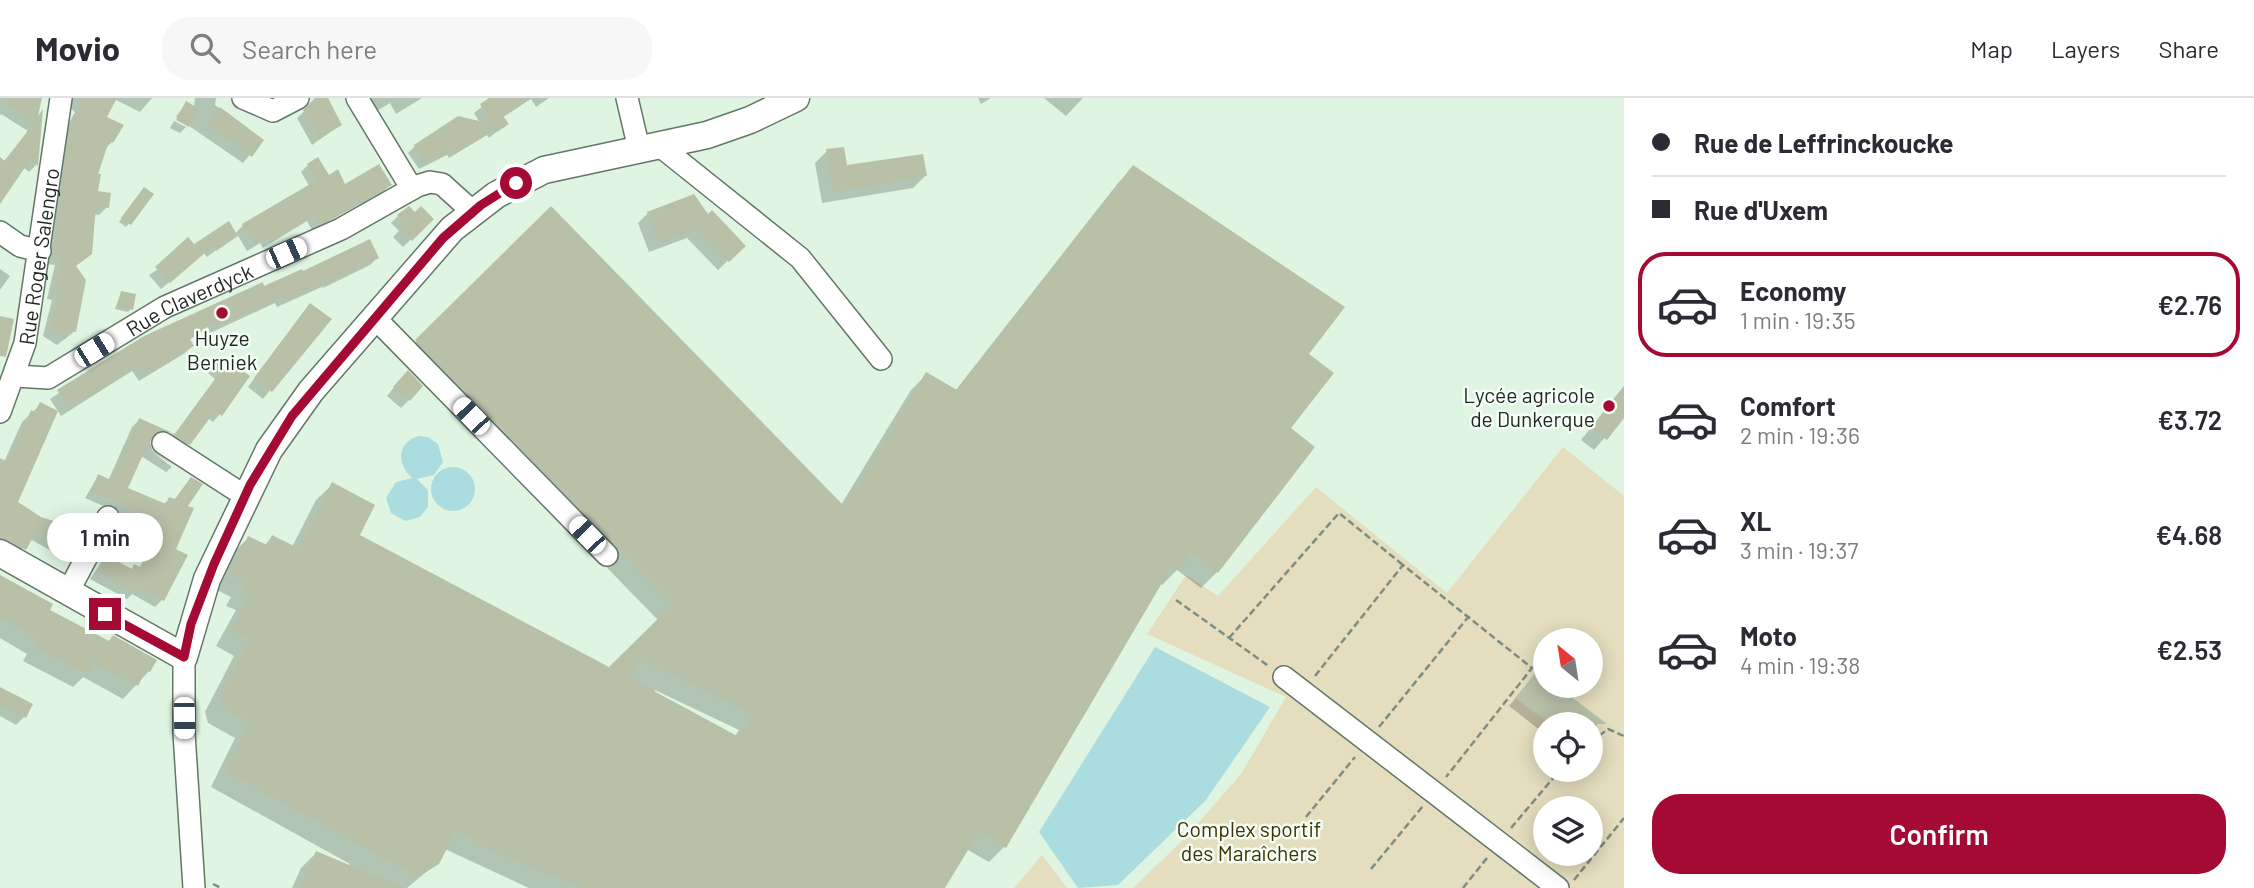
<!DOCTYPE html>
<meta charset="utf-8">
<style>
body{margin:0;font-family:Barlow,sans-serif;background:#f7f7f7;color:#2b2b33;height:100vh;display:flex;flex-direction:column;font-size:26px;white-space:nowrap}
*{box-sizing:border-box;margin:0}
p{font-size:23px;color:#7c7c81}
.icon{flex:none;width:38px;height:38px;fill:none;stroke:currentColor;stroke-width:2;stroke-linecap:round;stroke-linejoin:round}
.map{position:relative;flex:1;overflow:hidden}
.details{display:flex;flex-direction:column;background:#fff;width:630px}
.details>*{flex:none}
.hud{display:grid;align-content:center;height:154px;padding:0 28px;background:#fff}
.needle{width:46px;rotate:330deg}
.tools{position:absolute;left:1533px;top:530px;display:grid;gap:14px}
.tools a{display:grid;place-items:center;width:70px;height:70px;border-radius:50%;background:#fff;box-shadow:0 4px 18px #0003;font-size:35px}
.end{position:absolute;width:32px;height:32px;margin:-16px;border:9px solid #a50a35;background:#fff;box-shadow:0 0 0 4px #fff}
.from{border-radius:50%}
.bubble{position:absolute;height:49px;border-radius:24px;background:#fff;box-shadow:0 4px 18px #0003;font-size:23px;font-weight:600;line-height:49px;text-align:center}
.car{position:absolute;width:21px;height:42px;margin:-21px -10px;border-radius:9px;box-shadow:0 0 5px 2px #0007;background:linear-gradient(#fff 24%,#345 0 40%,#fff 0 76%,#345 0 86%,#fff 0)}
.hud b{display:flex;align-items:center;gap:24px;height:66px;font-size:26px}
.hud b+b{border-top:2px solid #e1e1e2}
.hud i{width:18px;height:18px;background:#2b2b33}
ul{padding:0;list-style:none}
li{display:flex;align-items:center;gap:21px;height:105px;margin:0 14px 10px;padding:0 14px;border:4px solid transparent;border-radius:28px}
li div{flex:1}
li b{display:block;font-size:26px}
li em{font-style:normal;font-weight:600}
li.current{border-color:#a50a35}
li>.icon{width:63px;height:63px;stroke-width:1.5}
.action{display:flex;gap:14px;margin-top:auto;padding:14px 28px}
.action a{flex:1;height:80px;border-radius:28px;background:#a50a35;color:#fff;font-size:28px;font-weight:600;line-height:80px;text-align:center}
header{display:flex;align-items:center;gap:42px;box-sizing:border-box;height:98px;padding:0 35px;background:#fff;border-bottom:2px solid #e1e1e2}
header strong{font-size:33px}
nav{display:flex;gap:38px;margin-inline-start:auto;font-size:24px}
.search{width:490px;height:63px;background:#f7f7f7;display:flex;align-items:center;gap:18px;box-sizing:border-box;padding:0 24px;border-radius:28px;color:#7c7c81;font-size:26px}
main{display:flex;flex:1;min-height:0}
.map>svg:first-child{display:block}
</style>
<header>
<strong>Movio</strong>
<div class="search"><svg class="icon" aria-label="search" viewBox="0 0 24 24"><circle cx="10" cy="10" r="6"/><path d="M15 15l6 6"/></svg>Search here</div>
<nav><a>Map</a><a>Layers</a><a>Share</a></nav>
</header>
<main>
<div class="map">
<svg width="1624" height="790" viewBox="0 0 1624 790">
<rect width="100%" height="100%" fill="#dff5e2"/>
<!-- green -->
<g fill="#e4ddbe" fill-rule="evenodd">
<path d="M 1563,349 L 1624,398 L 1624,790 L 1133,790 L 1185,740 L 1241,676 L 1286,599 L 1147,536 L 1186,477 L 1218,498 L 1316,389 L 1447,495 ZM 1545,542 L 1591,542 L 1591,588 L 1545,588 ZM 1545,626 L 1591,626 L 1591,672 L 1545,672 ZM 1545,710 L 1591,710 L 1591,756 L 1545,756 Z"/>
<polygon points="1042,757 1067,790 1014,790"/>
</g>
<!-- water -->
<g fill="#aadce0">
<path d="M 419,338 L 428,339 L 438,346 L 443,364 L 434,377 L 417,381 L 428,392 L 428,409 L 420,419 L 405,423 L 391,415 L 386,400 L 396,384 L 412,380 C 396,366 397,344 419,338 Z"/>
<circle cx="453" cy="391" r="22"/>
<polygon points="1155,549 1270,609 1206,702 1118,787 1078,790 1039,734"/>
</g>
<!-- shadow -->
<g fill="#0003" fill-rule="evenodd">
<polygon points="0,0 40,0 36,21 41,16 36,67 29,74 23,69 0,100 0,68 28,33 1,16 0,18"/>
<polygon points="67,0 152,0 140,14 114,1 105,19 112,44 104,52 95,77 96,95 107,109 99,117 94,116 75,169 75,233 57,247 43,238 52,202 47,201 55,167 46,166 63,36 75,14 66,6"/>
<polygon points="195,0 216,0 215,7 262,42 243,65 176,19 186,5 194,10"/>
<polygon points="319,0 325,0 340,27 312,47 297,20"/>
<polygon points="369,0 422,0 396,16 390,5 375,14"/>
<polygon points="493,0 549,0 536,9 531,1 502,20 506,26 489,40 487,37 449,60 447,57 419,71 408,55 415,48 480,25 474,15"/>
<polygon points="978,0 991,0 981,6"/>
<polygon points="1044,0 1083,0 1066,18"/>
<polygon points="174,23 186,29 180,35 170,30"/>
<polygon points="827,53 846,68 925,78 913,90 822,105 815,65"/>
<polygon points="308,67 344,89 390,87 383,94 312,132 307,123 263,150 260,145 247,153 237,136 207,159 204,155 161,191 149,177 194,148 235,136 243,127 310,89 301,74"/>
<path d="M 1134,69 L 1306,256 L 1289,331 L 1313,350 L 1217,474 L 1201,490 L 1177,472 L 1162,487 L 1160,485 L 1004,749 L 989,764 L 966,751 L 943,790 L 529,790 L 445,751 L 437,765 L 407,790 L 292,790 L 301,770 L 316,755 L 348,768 L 350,766 L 211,689 L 235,640 L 208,625 L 205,614 L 234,558 L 216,548 L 236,512 L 226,508 L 231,499 L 215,491 L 232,456 L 248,440 L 264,448 L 272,439 L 292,449 L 316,402 L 332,387 L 357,437 L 610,571 L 659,523 L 401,259 L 551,111 L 841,407 L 911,292 L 926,277 L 955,293 L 1118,85 ZM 655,592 L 739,632 L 735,638 L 654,595 Z"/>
<polygon points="141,94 152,97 126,129 119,124"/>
<polygon points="648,115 708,119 743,148 718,172 687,140 649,154 638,125"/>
<polygon points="415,117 432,121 403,149 393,139 399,133 391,125 398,118"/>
<polygon points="377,160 370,167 321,191 324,188 277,209 275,205 210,235 208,229 189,242 192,248 185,255 139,283 132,273 61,318 50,301 145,239 302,176"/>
<polygon points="0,171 10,178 0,192"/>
<polygon points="121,195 131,211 128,214 115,211"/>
<polygon points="303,215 310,243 263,301 248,289"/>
<polygon points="225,262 220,316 213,324 208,320 182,353 156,338 150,341 150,352 172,369 166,374 141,358 126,391 163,407 169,401 174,403 191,381 162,502 155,509 132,496 127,501 90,481 105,459 130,472 135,468 139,470 145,464 158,432 85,400 98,378 108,383 132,329 139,322 174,337 215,281 208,275"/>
<polygon points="400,282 409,302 401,310 387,298"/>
<polygon points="1624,288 1624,317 1594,352 1581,342"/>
<polygon points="40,307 16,405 41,421 55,425 62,418 72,449 62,459 30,441 15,460 0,452 0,362 4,364 22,324"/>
<polygon points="0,477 51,506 47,513 107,545 113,539 149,573 123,601 83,579 73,589 23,563 27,556 0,540"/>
<polygon points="1537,575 1545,581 1545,588 1554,588 1600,623 1591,634 1591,626 1545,626 1545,636 1509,608"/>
<polygon points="0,591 24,619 16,627 0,618"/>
</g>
<!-- building -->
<g fill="#b8c0a8" fill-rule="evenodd">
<polygon points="0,0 42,0 38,18 43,11 38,68 30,62 0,106 0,59 6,64 33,25"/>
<polygon points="84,0 117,0 107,19 124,27 113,45 109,43 98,76 101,76 98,93 111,95 109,110 96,108 92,156 76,168 86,182 76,234 69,232 66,241 50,229 59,194 54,193 62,160 53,158 70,27"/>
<polygon points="315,0 328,0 342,27 319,41 303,12"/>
<polygon points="489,0 531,0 503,18 509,26 497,34 495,31 457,54 454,51 426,65 414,47 458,18 492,26 480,6"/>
<polygon points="186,3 199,11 189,29 176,22"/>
<polygon points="220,9 264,42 252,59 207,27"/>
<polygon points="844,49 847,67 923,56 927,78 833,94 826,51"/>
<polygon points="318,59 329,77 338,71 345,86 379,66 392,87 360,105 349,95 355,108 336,119 320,126 315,117 271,143 268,139 255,147 242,126 317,82 307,66"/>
<path d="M 1133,67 L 1345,209 L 1309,256 L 1334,275 L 1291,330 L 1315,349 L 1218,475 L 1191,454 L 1179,472 L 1172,468 L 1006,750 L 979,734 L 945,790 L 581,790 L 493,753 L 456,733 L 439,766 L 418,779 L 226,673 L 250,624 L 224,610 L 220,597 L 249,542 L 231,532 L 250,496 L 241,492 L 245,483 L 229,475 L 248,438 L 267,447 L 272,437 L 298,450 L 332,384 L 375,407 L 360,437 L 609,569 L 673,506 L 415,242 L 551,108 L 845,409 L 926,274 L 957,292 ZM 640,562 L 753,616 L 739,639 L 630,580 Z"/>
<polygon points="144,89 154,96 131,127 121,120"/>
<polygon points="694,96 708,116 712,112 746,148 729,164 698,131 659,145 647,114"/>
<polygon points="409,108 415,114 421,108 434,121 412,143 399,130 405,125 397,117"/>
<polygon points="229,123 238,138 216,153 213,148 170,185 155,169 188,139 194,146"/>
<polygon points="370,141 379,160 324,187 327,184 284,203 283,199 217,229 215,223 190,241 194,248 147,277 140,267 69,311 57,292 144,238 263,184 264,188 302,171 303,173"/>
<polygon points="121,193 136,196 133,212 117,208"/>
<polygon points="310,205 332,221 272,294 254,280"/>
<polygon points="0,218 14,221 6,259 0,258"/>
<polygon points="225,260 250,278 222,318 215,313 190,347 170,334 156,334 150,344 152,352 175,368 146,350 128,390 166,406 169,399 175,401 191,379 203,386 188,408 194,410 176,451 188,457 164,503 139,490 136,495 96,474 105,457 132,471 134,466 140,469 143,463 147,465 164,424 91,393 98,376 109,381 112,379 139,320 175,336 221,273 213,267"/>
<polygon points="408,272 423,288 410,303 393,289"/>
<polygon points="1624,288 1624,320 1607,342 1591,330"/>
<polygon points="40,304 58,313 18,404 41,419 57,424 62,416 76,424 84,430 73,450 38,431 26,452 0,438 0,360 8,364 31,312 35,314"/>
<polygon points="0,477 53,506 50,512 109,543 113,537 157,562 150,574 146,572 138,588 94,565 88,577 35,549 39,542 0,519"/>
<polygon points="1537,573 1545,579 1545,588 1557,588 1607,626 1550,626 1515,600"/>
<polygon points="0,589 33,606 26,620 0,607"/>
<polygon points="316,753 404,790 300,790"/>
</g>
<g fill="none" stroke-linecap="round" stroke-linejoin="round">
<!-- minor casing -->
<g stroke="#637766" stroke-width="24">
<g id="minor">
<polyline points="243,0 273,13 298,0"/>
<polyline points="357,0 412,91"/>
<polyline points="627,0 639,51"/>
<polyline points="660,48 800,160 881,261"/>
<polyline points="0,134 20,148 40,153"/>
<polyline points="374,219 607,457"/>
<path id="s1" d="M 16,278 L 48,280 L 165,209 L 341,131 L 417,88 L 430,84 L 442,86 L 473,114"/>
<path id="s2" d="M 0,314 L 25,245 L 61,0"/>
<polyline points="163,345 245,398"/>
<polyline points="68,494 108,419"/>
<polyline points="184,559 184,635 194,790"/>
<polyline points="1284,579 1558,790"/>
</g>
</g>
<!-- major casing -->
<g stroke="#637766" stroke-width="29">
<polyline id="major" points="0,455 184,559 207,481 269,352 311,293 452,131 496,97 544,72 707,37 750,22 796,0"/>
</g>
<!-- path -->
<g stroke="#7e8d80" stroke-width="2.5" stroke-dasharray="7 3.5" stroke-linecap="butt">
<polyline points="1176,502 1270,569"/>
<polyline points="1229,540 1339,415 1403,467"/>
<polyline points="1315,578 1403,467 1532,570 1446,679"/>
<polyline points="1379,629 1469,518"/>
<polyline points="1591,644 1608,631 1624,638"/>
<polyline points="1306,719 1355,659"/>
<polyline points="1511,730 1560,672"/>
<polyline points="1371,771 1423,708"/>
<polyline points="1574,782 1624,720"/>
<polyline points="213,786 221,790"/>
<polyline points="1463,790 1487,760"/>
</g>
<!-- minor -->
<use href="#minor" stroke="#fff" stroke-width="21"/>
<!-- major -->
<use href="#major" stroke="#fff" stroke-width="26"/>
</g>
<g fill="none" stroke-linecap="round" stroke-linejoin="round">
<!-- route -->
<polyline stroke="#a50a35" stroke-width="9" points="105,516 184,559 191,526 214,466 250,387 292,318 443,140 481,107 516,85"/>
</g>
<!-- markers -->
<g fill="#a50a35" stroke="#f5fef6" stroke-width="2.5">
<circle cx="222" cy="215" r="7"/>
<circle cx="1609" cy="308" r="7"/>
</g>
<g text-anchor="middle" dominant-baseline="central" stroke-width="5" stroke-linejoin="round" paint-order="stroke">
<!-- street labels -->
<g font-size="21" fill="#1f2720" stroke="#f5fef6">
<text stroke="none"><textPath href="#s2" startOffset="161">Rue Roger Salengro</textPath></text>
<text stroke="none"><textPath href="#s1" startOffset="194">Rue Claverdyck</textPath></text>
</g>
<!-- poi labels -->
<g font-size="21" fill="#1f2720" stroke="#f5fef6">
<text x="222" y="239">Huyze<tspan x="222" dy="24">Berniek</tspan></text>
<text x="1595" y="296" text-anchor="end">Lycée agricole<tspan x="1595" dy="24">de Dunkerque</tspan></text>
</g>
<!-- park labels -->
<g font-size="21" fill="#3d3201" stroke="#f5fef6">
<text x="1249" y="730">Complex sportif<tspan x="1249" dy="24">des Maraîchers</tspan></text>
</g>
</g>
</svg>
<div class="tools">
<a><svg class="needle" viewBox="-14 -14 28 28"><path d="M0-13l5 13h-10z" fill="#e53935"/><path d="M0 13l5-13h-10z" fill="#7c7c81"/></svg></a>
<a><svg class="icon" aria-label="locate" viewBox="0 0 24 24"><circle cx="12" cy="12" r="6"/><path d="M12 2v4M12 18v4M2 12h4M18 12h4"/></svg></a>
<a><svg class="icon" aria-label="layers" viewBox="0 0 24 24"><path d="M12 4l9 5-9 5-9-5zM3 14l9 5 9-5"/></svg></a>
</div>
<i class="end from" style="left:516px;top:85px"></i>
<i class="end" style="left:105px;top:516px"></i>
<div class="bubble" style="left:47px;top:415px;width:116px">1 min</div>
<i class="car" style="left:286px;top:155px;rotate:66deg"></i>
<i class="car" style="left:94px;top:252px;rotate:58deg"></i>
<i class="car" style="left:471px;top:318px;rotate:316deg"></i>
<i class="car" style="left:587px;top:437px;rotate:316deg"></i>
<i class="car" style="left:184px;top:620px;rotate:179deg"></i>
</div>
<section class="details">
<div class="hud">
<b><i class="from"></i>Rue de Leffrinckoucke</b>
<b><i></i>Rue d'Uxem</b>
</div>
<ul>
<li class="current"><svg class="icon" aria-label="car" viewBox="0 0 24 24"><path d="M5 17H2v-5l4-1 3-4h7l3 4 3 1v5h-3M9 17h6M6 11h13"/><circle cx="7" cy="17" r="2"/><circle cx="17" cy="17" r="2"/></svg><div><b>Economy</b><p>1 min · 19:35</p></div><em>€2.76</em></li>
<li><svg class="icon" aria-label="car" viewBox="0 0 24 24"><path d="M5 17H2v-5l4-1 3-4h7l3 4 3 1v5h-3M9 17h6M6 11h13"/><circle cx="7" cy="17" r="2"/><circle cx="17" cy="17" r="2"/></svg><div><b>Comfort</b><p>2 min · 19:36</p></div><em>€3.72</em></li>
<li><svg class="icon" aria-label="car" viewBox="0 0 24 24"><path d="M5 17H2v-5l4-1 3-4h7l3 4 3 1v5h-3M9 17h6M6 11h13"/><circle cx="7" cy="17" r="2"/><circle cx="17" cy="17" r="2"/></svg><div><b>XL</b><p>3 min · 19:37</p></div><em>€4.68</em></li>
<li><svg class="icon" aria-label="car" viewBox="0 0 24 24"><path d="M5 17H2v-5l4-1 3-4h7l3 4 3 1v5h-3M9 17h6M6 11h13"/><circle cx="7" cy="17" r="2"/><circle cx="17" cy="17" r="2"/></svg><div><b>Moto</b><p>4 min · 19:38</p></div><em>€2.53</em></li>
</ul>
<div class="action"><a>Confirm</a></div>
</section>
</main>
